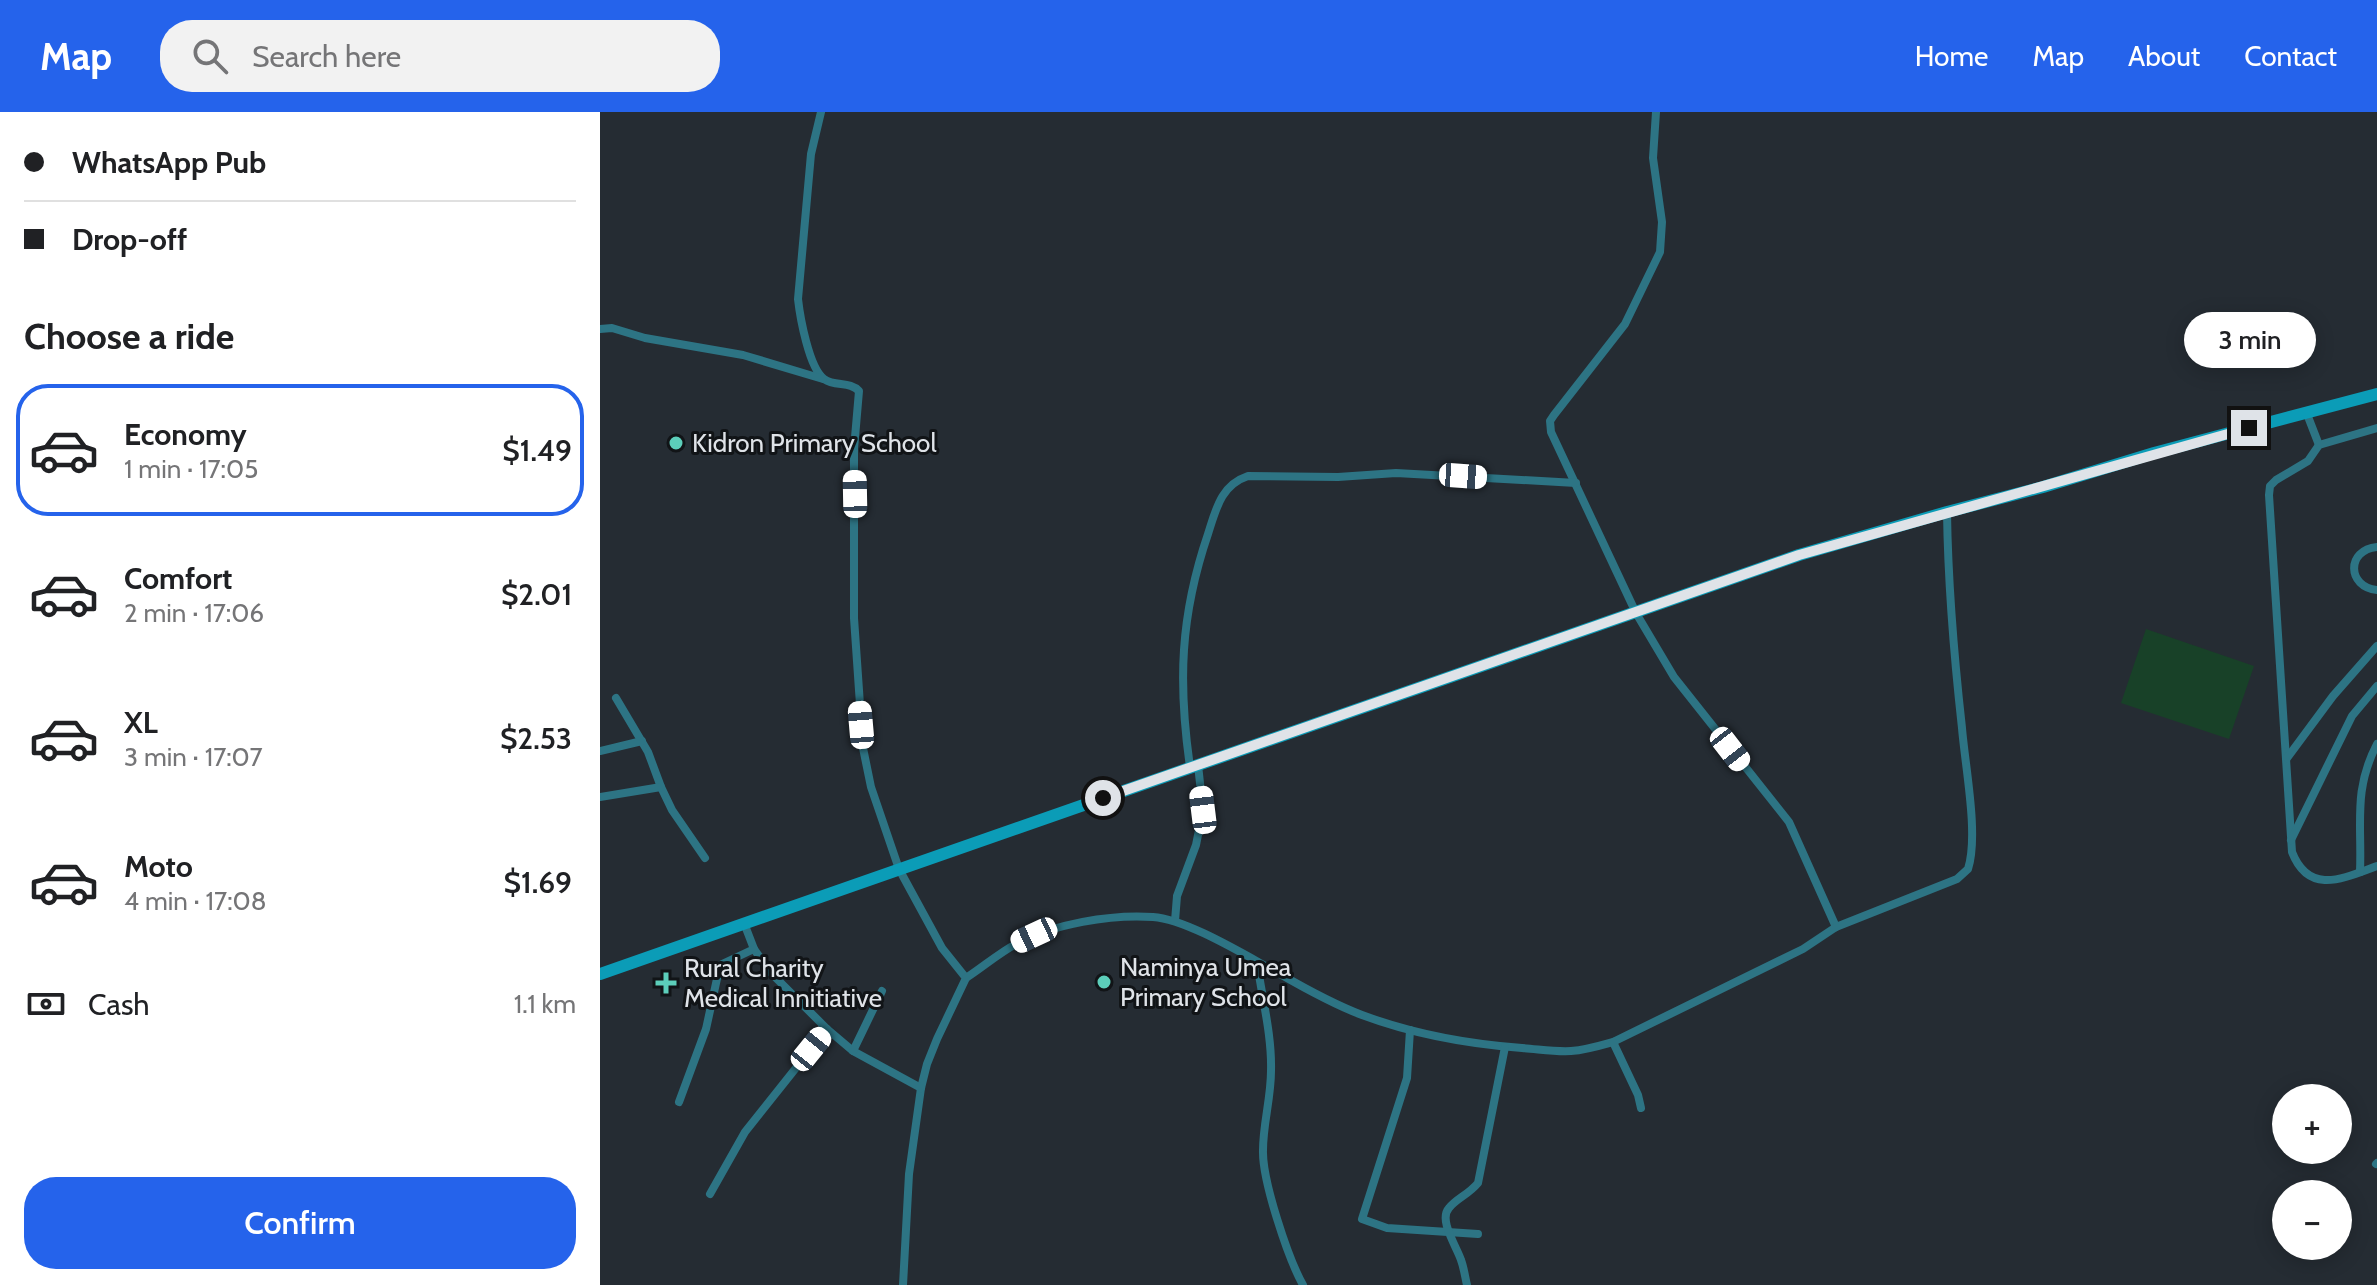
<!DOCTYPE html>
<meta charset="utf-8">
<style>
body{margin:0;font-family:Cabin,sans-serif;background:#f2f2f2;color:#202124;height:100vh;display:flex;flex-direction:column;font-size:30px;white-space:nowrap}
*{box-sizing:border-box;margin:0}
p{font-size:26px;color:#757577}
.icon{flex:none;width:44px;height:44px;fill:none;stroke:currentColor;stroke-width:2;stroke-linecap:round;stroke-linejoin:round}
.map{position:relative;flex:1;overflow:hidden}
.side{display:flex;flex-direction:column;background:#fff;width:600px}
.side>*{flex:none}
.top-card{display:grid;align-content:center;height:176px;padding:0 24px;background:#fff}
.fabs{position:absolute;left:1672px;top:972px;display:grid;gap:16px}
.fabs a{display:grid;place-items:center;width:80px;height:80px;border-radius:50%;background:#fff;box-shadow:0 4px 20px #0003;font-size:40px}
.end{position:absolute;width:36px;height:36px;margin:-18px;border:10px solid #dfe3e8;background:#111;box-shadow:0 0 0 4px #111}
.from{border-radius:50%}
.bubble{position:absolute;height:56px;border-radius:28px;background:#fff;box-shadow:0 4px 20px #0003;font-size:26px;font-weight:600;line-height:56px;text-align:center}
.car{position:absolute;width:24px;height:48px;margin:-24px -12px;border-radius:10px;box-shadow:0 0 6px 2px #0007;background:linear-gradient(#fff 24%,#345 0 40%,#fff 0 76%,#345 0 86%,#fff 0)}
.top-card b{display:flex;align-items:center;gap:28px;height:76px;font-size:30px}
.top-card b+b{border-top:2px solid #e0e0e0}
.top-card i{width:20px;height:20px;background:#202124}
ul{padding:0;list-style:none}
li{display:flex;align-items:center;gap:24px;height:132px;margin:0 16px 12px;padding:0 8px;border:4px solid transparent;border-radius:32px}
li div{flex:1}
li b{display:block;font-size:30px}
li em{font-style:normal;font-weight:600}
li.active{border-color:#2563eb}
li>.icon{width:72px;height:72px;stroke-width:1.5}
h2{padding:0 24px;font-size:36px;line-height:96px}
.pay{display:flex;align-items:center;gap:20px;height:88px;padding:0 24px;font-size:30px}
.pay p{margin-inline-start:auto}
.button{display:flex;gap:16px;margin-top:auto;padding:16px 24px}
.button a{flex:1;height:92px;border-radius:32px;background:#2563eb;color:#fff;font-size:32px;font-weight:600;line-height:92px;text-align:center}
header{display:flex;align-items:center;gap:48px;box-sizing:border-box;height:112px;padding:0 40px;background:#2563eb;color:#fff}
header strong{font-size:38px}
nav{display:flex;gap:44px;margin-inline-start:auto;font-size:28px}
.search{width:560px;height:72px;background:#f2f2f2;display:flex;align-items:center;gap:20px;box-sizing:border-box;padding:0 28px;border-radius:32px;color:#757577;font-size:30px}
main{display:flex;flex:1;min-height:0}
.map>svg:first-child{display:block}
</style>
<header>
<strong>Map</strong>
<div class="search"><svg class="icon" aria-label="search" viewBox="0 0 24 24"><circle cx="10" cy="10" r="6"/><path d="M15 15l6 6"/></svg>Search here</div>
<nav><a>Home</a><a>Map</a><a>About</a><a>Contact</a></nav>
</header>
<main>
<section class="side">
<div class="top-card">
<b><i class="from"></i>WhatsApp Pub</b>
<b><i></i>Drop-off</b>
</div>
<h2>Choose a ride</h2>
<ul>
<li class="active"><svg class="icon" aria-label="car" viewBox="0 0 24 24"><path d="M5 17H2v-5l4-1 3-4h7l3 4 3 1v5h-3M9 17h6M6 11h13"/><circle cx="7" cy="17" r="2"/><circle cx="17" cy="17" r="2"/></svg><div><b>Economy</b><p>1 min · 17:05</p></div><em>$1.49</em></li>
<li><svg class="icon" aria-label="car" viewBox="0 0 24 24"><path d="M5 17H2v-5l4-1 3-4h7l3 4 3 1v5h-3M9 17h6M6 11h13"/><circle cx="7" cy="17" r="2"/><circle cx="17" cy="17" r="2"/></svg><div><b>Comfort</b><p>2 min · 17:06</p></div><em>$2.01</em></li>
<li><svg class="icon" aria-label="car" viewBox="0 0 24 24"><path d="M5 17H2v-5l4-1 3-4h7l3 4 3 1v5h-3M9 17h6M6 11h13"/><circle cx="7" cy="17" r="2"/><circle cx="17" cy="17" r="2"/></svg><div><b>XL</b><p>3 min · 17:07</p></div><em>$2.53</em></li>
<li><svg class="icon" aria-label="car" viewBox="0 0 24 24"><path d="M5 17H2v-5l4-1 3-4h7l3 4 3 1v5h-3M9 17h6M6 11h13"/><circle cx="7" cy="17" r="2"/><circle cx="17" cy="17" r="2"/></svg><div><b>Moto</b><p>4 min · 17:08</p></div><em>$1.69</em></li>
</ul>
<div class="pay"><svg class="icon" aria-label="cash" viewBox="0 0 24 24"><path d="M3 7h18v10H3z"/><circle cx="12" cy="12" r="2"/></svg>Cash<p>1.1 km</p></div>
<div class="button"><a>Confirm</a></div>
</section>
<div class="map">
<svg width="1777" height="1173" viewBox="0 0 1777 1173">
<rect width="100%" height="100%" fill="#252c33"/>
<!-- green -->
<polygon fill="#184128" points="1546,517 1654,554 1629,627 1521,591"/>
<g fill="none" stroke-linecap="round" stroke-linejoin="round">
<!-- minor -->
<g stroke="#2d7484" stroke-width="8">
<path d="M 221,0 L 211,42 L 198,187 C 200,205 209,256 224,267 C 235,275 250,269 259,279 L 254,337 L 254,506 L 263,636 L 271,675 L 299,757 L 342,836 L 366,866 L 337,927 L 327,952 L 321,976 L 309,1062 L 303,1173"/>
<polyline points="1056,0 1053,46 1062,110 1060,140 1025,212 954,303 950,309 951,320 1036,501 1074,565 1189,710 1236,815"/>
<polyline points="0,217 12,216 45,226 143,243 223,267"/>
<polyline points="1707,302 1719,333"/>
<path d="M 1777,316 L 1719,333 L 1708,349 L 1676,368 L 1670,374 L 1669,383 L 1692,740 C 1709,784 1744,766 1777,754"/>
<path d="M 1777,435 C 1746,438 1747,475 1777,478"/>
<polyline points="16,586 48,640 61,675 72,698 105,746"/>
<polyline points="0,639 42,629"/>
<polyline points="1687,646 1733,584 1777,534"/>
<path d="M 590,655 C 578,571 580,504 608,422 C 616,397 621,373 648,364 L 738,365 L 796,361 L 976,371"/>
<polyline points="0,685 61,675"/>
<polyline points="1691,728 1752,604 1777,574"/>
<path d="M 1760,760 C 1762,711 1753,678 1777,632"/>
<polyline points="575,809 577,784 596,733 603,698 598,653"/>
<polyline points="144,811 154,837 170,860 227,917 253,939 321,976"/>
<path d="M 657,850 C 662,886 672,923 671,959 C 671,986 663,1012 663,1038 C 662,1068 688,1146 703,1173"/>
<path d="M 366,866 C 383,855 399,841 416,832 C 453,812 511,802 553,805 C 587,807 648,845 680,862 C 706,877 733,892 762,903 C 813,922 868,932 922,936 C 938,937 955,940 971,939 C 986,938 999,934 1013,930 L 1203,837 L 1236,815 L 1357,767 L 1368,757 C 1379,723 1365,654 1362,616 C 1354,544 1348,472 1347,400"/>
<polyline points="810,918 807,966 762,1107 787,1116 878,1122"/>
<polyline points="1013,930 1038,983 1041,996"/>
<polyline points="253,939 282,879"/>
<polyline points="79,990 106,917 120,853 154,837"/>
<polyline points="1776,1052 1777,1051"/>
<polyline points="110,1082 145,1020 227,917"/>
<path d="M 867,1173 C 865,1165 864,1156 861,1148 C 857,1135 838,1108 849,1096 C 857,1086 868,1083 878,1071 L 905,935"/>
</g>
<!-- secondary -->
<polyline stroke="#0b9cb7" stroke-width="12" points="0,862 1199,443 1347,400 1443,375 1554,341 1777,282"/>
</g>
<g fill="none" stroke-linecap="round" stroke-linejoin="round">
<!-- route -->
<polyline stroke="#dfe3e8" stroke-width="10" points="503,686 1199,443 1649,316"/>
</g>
<!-- markers -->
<g fill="#5cceba" stroke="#111417" stroke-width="3">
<circle cx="76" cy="331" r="8"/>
<circle cx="504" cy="870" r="8"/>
<path d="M62 859h8v8h8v8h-8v8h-8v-8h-8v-8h8z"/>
</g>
<g text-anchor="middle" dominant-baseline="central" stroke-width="6" stroke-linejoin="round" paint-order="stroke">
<!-- poi labels -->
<g font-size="26" fill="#dfe3e8" stroke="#111417" text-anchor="start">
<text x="92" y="331">Kidron Primary School</text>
<text x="520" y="855">Naminya Umea<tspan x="520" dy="30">Primary School</tspan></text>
<text x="84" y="856">Rural Charity<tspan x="84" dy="30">Medical Innitiative</tspan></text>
</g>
</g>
</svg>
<div class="fabs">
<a>+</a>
<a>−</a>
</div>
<i class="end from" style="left:503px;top:686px"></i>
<i class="end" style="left:1649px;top:316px"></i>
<div class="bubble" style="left:1584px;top:200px;width:132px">3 min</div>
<i class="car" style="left:863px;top:364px;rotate:94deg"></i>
<i class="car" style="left:255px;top:382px;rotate:359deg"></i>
<i class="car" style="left:261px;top:613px;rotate:355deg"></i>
<i class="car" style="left:1130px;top:637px;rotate:142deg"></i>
<i class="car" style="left:603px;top:698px;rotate:353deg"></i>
<i class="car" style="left:434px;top:823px;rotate:245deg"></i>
<i class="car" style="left:211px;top:937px;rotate:39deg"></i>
</div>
</main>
